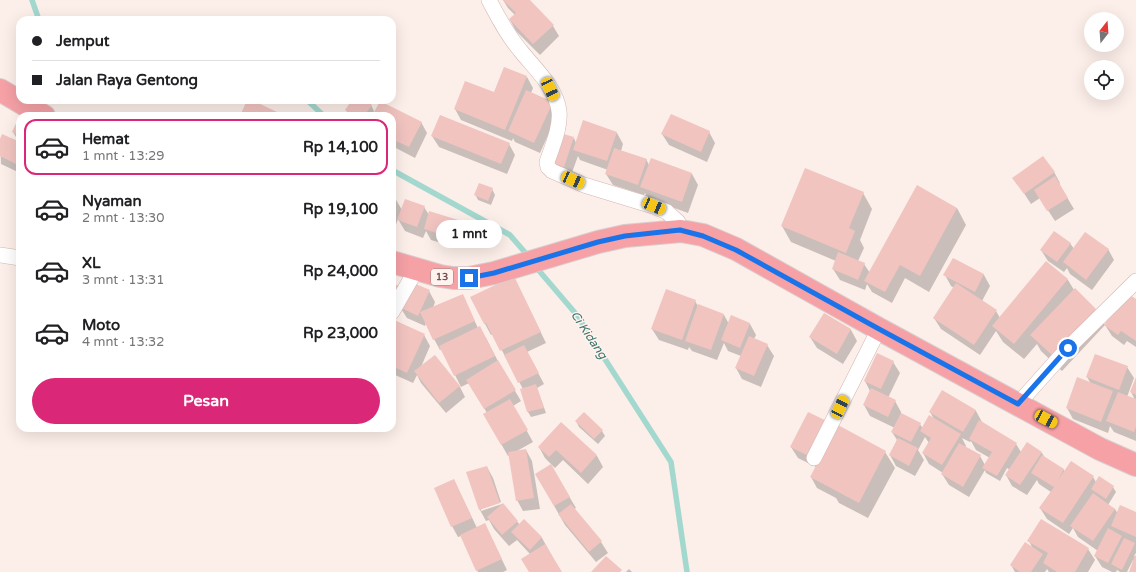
<!DOCTYPE html>
<html lang="id">
<meta charset="utf-8">
<style>
body{margin:0;font-family:"Varela Round",sans-serif;background:#f2f2f2;color:#202124;height:100vh;display:flex;flex-direction:column;font-size:15px;white-space:nowrap}
*{box-sizing:border-box;margin:0}
p{font-size:13px;color:#757577}
.icon{flex:none;width:22px;height:22px;fill:none;stroke:currentColor;stroke-width:2;stroke-linecap:round;stroke-linejoin:round}
.map{position:relative;flex:1;overflow:hidden}
.details{position:absolute;left:16px;top:112px;width:380px;height:320px;display:flex;flex-direction:column;background:#fff;border-radius:12px;box-shadow:0 4px 16px #0002}
.details>*{flex:none}
.hud{position:absolute;left:16px;top:16px;width:380px;height:88px;border-radius:12px;box-shadow:0 4px 16px #0002;display:grid;align-content:center;height:88px;padding:0 16px;background:#fff}
.needle{width:26px;rotate:17deg}
.controls{position:absolute;left:1084px;top:12px;display:grid;gap:8px}
.controls a{display:grid;place-items:center;width:40px;height:40px;border-radius:50%;background:#fff;box-shadow:0 4px 16px #0002;font-size:20px}
.end{position:absolute;width:18px;height:18px;margin:-9px;border:5px solid #1a73e8;background:#fff;box-shadow:0 0 0 2px #fff}
.from{border-radius:50%}
.bubble{position:absolute;height:28px;border-radius:14px;background:#fff;box-shadow:0 4px 16px #0002;font-size:13px;font-weight:800;line-height:28px;text-align:center}
.car{position:absolute;width:12px;height:24px;margin:-12px -6px;border-radius:5px;box-shadow:0 0 3px 1px #0007;background:linear-gradient(#f5c518 24%,#345 0 40%,#f5c518 0 76%,#345 0 86%,#f5c518 0)}
.hud b{display:flex;align-items:center;gap:14px;height:38px;font-size:15px}
.hud b+b{border-top:1px solid #e0e0e0}
.hud i{width:10px;height:10px;background:#202124}
ul{padding:7px 0 0;list-style:none}
li{display:flex;align-items:center;gap:12px;height:56px;margin:0 8px 6px;padding:0 8px;border:2px solid transparent;border-radius:12px}
li div{flex:1}
li b{display:block;font-size:15px}
li em{font-style:normal;font-weight:800}
li.current{border-color:#db2777}
li>.icon{width:36px;height:36px;stroke-width:1.5}
.button{display:flex;gap:8px;margin-top:auto;padding:8px 16px}
.button a{flex:1;height:46px;border-radius:24px;background:#db2777;color:#fff;font-size:16px;font-weight:800;line-height:46px;text-align:center}
.map>svg:first-child{display:block}
</style>
<div class="map">
<svg width="1136" height="572" viewBox="0 0 1136 572">
<rect width="100%" height="100%" fill="#fceee8"/>
<!-- shadow -->
<g fill="#0003" fill-rule="evenodd">
<polygon points="503,0 528,0 553,26 559,36 540,55 516,31 510,20 515,15 508,8"/>
<polygon points="527,77 533,88 531,93 552,102 558,113 540,153 515,142 513,138 512,141 461,120 455,109 494,93"/>
<polygon points="353,100 363,100 371,105 374,111 371,116 349,115 346,110"/>
<polygon points="380,102 421,122 427,133 415,158 392,146 392,116 373,116"/>
<polygon points="20,119 20,139 16,137 13,132"/>
<polygon points="709,132 715,143 707,162 669,145 662,134"/>
<polygon points="617,133 623,144 621,151 646,159 649,165 651,159 692,174 698,185 688,213 647,198 645,193 644,195 613,185 606,174 608,170 580,160 578,156 570,178 551,162 574,138 576,143"/>
<polygon points="432,136 509,144 515,155 507,174 439,147"/>
<polygon points="0,141 20,144 20,173 1,164"/>
<polygon points="1054,172 1060,183 1059,184 1074,209 1055,221 1040,198 1031,204 1014,178"/>
<polygon points="492,189 495,195 491,205 478,200 475,194"/>
<polygon points="863,193 872,209 860,240 864,248 858,261 864,264 870,273 957,208 966,225 929,292 905,278 892,303 872,292 867,284 865,290 840,280 833,269 836,261 791,242 782,226"/>
<polygon points="392,197 395,198 402,210 424,207 429,215 457,220 464,231 459,248 431,240 426,231 423,238 405,231 398,219 394,230 392,229"/>
<polygon points="1070,243 1074,249 1108,249 1114,260 1092,290 1070,274 1067,268 1064,272 1048,261 1041,250"/>
<polygon points="953,259 984,275 990,286 982,301 996,311 1000,318 1050,265 1068,280 1074,290 1095,309 1105,325 1062,371 1041,351 1037,344 1024,359 1003,342 996,331 980,355 941,329 934,318 954,288 951,286 945,275"/>
<polygon points="392,284 398,286 429,291 435,302 433,308 462,295 478,328 486,338 501,367 521,401 513,406 533,442 515,452 526,450 532,461 540,509 523,511 517,500 510,455 508,456 484,414 487,413 469,383 461,387 442,349 440,350 434,339 426,323 425,326 407,318 400,307"/>
<polygon points="519,288 546,343 527,352 544,384 537,388 546,413 531,417 528,412 522,390 523,389 493,334 491,335 485,324 472,297"/>
<polygon points="1136,300 1136,347 1127,341 1124,345 1112,336 1105,325"/>
<polygon points="695,301 698,306 724,315 729,324 750,324 756,335 754,339 767,345 774,356 761,387 742,379 736,368 741,356 728,351 724,343 717,360 692,351 689,347 688,350 659,340 652,329"/>
<polygon points="824,314 851,330 857,341 843,364 817,348 810,337"/>
<polygon points="392,321 424,335 430,346 421,367 434,356 460,387 465,397 446,413 421,383 417,375 413,383 393,374 392,372"/>
<path d="M 893,362 L 900,373 L 888,398 L 895,401 L 901,412 L 901,414 L 920,424 L 923,429 L 934,419 L 930,412 L 943,392 L 976,411 L 982,422 L 1016,444 L 1021,452 L 1027,443 L 1042,453 L 1045,458 L 1064,470 L 1065,472 L 1093,477 L 1096,482 L 1113,487 L 1116,492 L 1108,505 L 1115,509 L 1118,514 L 1136,513 L 1136,553 L 1134,556 L 1136,557 L 1136,572 L 1130,572 L 1134,560 L 1133,560 L 1127,572 L 1120,572 L 1117,570 L 1116,572 L 1112,572 L 1102,567 L 1095,556 L 1098,551 L 1078,537 L 1073,528 L 1069,534 L 1047,519 L 1040,508 L 1051,492 L 1039,484 L 1037,480 L 1027,495 L 1012,486 L 1006,475 L 1010,470 L 1007,468 L 1000,481 L 986,473 L 985,470 L 969,497 L 949,485 L 942,474 L 943,473 L 929,464 L 923,453 L 929,443 L 925,437 L 918,450 L 924,460 L 915,476 L 896,466 L 890,455 L 897,440 L 892,432 L 895,428 L 870,416 L 864,405 L 870,391 L 865,381 ZM 962,438 L 970,442 L 971,441 L 976,450 L 990,458 L 985,465 L 980,456 L 965,448 L 966,446 Z"/>
<polygon points="1127,367 1134,378 1127,397 1135,400 1131,392 1136,379 1136,441 1114,432 1110,426 1108,433 1073,419 1067,408 1091,384 1087,377"/>
<polygon points="576,421 602,431 605,436 598,444 579,427"/>
<polygon points="561,423 597,456 603,467 588,484 563,460 555,468 545,458 539,447"/>
<polygon points="791,447 885,452 895,468 868,518 839,503 836,498 817,488 811,477 816,467 798,458"/>
<polygon points="551,466 576,508 574,509 601,542 608,553 596,562 565,525 536,474"/>
<polygon points="487,467 493,478 501,502 481,509 481,511 502,504 520,525 524,520 542,538 561,572 529,572 530,554 517,540 509,546 494,529 489,520 486,521 480,510 468,473"/>
<polygon points="454,480 477,528 485,525 507,570 503,572 478,572 461,536 458,537 452,526"/>
<polygon points="1029,541 1088,549 1095,560 1088,572 1049,572 1047,569 1045,572 1015,572 1011,565 1033,549"/>
<polygon points="629,569 632,572 626,572"/>
</g>
<g fill="none" stroke-linecap="round" stroke-linejoin="round">
<!-- stream -->
<g stroke="#a3d8cf" stroke-width="5.5">
<polyline points="32,0 39,20"/>
<polyline points="307,100 324,116"/>
<polyline points="392,170 510,235 529,257"/>
<polyline points="535,266 576,314 671,462 687,572"/>
</g>
</g>
<!-- building -->
<g fill="#f1c4c0">
<polygon points="503,0 530,0 554,25 533,44 509,19 516,13"/>
<polygon points="504,67 527,76 505,130 454,109 465,81 494,92"/>
<polygon points="526,90 553,102 534,143 508,131"/>
<polygon points="247,100 252,100 277,112 275,116 240,116"/>
<polygon points="352,100 365,100 372,105 364,116 354,116 345,110"/>
<polygon points="380,101 422,122 409,147 392,139 392,116 372,116"/>
<polygon points="671,114 710,131 701,152 661,134"/>
<polygon points="440,115 510,143 501,164 431,136"/>
<polygon points="19,117 20,118 20,136 12,132"/>
<polygon points="583,120 617,132 607,161 573,150"/>
<polygon points="560,133 574,137 564,167 550,162"/>
<polygon points="2,134 20,142 20,166 0,156 0,139"/>
<polygon points="614,148 647,159 638,185 605,174"/>
<polygon points="1043,156 1055,172 1024,194 1012,178"/>
<polygon points="651,158 692,173 682,202 640,187"/>
<polygon points="805,168 864,192 849,228 855,231 846,253 781,226"/>
<polygon points="1055,176 1068,198 1047,211 1034,190"/>
<polygon points="479,183 493,188 488,201 474,195"/>
<polygon points="917,185 957,208 920,276 900,265 885,292 864,281"/>
<polygon points="392,196 396,198 392,208"/>
<polygon points="405,199 425,206 417,227 397,220"/>
<polygon points="429,211 458,220 452,238 424,229"/>
<polygon points="1054,231 1071,243 1057,262 1040,250"/>
<polygon points="1085,232 1109,249 1086,280 1063,262"/>
<polygon points="838,252 865,263 858,280 832,269"/>
<polygon points="953,258 984,274 975,292 943,275"/>
<polygon points="1046,261 1068,279 1014,344 992,326"/>
<polygon points="514,276 541,332 500,351 486,323 484,324 470,297"/>
<polygon points="411,282 430,290 418,316 399,307"/>
<polygon points="392,283 399,286 392,301"/>
<polygon points="956,283 997,310 974,345 933,318"/>
<polygon points="1075,288 1096,309 1052,355 1030,335"/>
<polygon points="666,289 696,300 682,340 651,329"/>
<polygon points="1127,293 1136,299 1136,341 1121,331 1118,335 1104,325"/>
<polygon points="463,294 475,321 433,340 420,312"/>
<polygon points="698,304 724,314 711,350 685,341"/>
<polygon points="824,313 851,329 837,354 809,337"/>
<polygon points="731,315 750,323 740,348 721,340"/>
<polygon points="392,319 425,334 407,373 392,366"/>
<polygon points="480,326 495,356 454,376 439,346"/>
<polygon points="749,336 768,344 754,376 735,368"/>
<polygon points="524,345 539,373 518,383 504,355"/>
<polygon points="877,353 894,361 881,389 864,381"/>
<polygon points="1095,354 1128,366 1119,390 1086,377"/>
<polygon points="435,355 460,386 439,403 414,371"/>
<polygon points="498,360 516,390 484,409 466,380"/>
<polygon points="1077,377 1113,391 1101,422 1066,408"/>
<polygon points="1136,377 1136,395 1130,392"/>
<polygon points="536,384 544,408 527,412 520,389"/>
<polygon points="871,388 896,400 888,417 863,405"/>
<polygon points="942,390 976,410 963,432 929,412"/>
<polygon points="1118,392 1136,399 1136,427 1134,432 1106,421"/>
<polygon points="510,399 528,430 501,445 483,414"/>
<polygon points="584,412 603,430 594,439 575,421"/>
<polygon points="808,412 829,422 811,457 790,447"/>
<polygon points="901,413 921,423 911,442 891,432"/>
<polygon points="929,415 961,434 942,465 922,453 931,438 920,431"/>
<polygon points="979,420 1017,443 997,476 982,468 992,452 969,439"/>
<polygon points="561,422 597,455 581,473 556,450 549,457 538,447"/>
<polygon points="838,425 886,451 859,503 810,477"/>
<polygon points="898,438 918,448 909,466 889,455"/>
<polygon points="1027,442 1042,452 1020,485 1005,475"/>
<polygon points="959,443 981,455 963,487 941,474"/>
<polygon points="526,449 534,498 516,501 508,452"/>
<polygon points="1042,455 1064,469 1058,480 1071,461 1094,476 1063,523 1039,508 1054,487 1031,473"/>
<polygon points="551,464 570,497 554,506 535,474"/>
<polygon points="487,466 500,503 479,510 466,472"/>
<polygon points="1099,476 1114,486 1106,499 1091,489"/>
<polygon points="454,479 472,518 451,527 434,488"/>
<polygon points="1093,493 1115,509 1093,541 1070,526"/>
<polygon points="503,503 518,521 502,535 487,517"/>
<polygon points="571,504 602,541 589,552 558,514"/>
<polygon points="1120,505 1136,512 1136,537 1111,526"/>
<polygon points="524,519 542,537 530,550 511,532"/>
<polygon points="1041,519 1089,548 1075,572 1057,572 1043,563 1048,553 1027,541"/>
<polygon points="485,523 502,559 476,571 460,535"/>
<polygon points="1108,528 1122,536 1108,563 1094,556"/>
<polygon points="1124,538 1135,543 1122,570 1111,564"/>
<polygon points="1025,542 1043,554 1031,572 1020,572 1010,565"/>
<polygon points="545,544 562,572 529,572 521,559"/>
<polygon points="1135,555 1136,556 1136,572 1129,572"/>
<polygon points="606,556 622,570 620,572 591,572"/>
</g>
<g fill="none" stroke-linecap="round" stroke-linejoin="round">
<!-- street casing -->
<g stroke="#d3b7b3" stroke-width="16">
<g id="street">
<path d="M 489,0 C 498,17 507,35 520,50 C 534,68 556,87 559,111 C 561,127 552,147 547,162 L 548,167 L 552,171 L 584,185 L 653,206 L 667,212 L 678,222 L 681,231"/>
<polyline points="0,255 20,258"/>
<polyline points="392,312 416,270"/>
<polyline points="1018,404 1068,348 1136,281"/>
<polyline points="814,458 879,329"/>
</g>
</g>
<!-- highway casing -->
<g stroke="#d9cdcd" stroke-width="24">
<g id="highway">
<polyline points="0,90 44,116"/>
<polyline points="392,262 440,276 453,278 469,278 494,273 598,242 625,236 681,231 703,235 736,249 879,329 1100,449 1136,465"/>
</g>
</g>
<!-- street -->
<use href="#street" stroke="#fff" stroke-width="15"/>
<!-- highway -->
<use href="#highway" stroke="#f5a1a6" stroke-width="22"/>
</g>
<g fill="none" stroke-linecap="round" stroke-linejoin="round">
<!-- route -->
<polyline stroke="#1a73e8" stroke-width="5" points="469,278 494,273 598,242 625,236 680,230 703,236 736,250 879,329 1018,404 1068,348"/>
</g>
<g text-anchor="middle" dominant-baseline="central" stroke-width="3" stroke-linejoin="round" paint-order="stroke">
<!-- shield labels -->
<rect fill="#fff3ef" stroke="#a07f7d" stroke-width="1" x="431" y="269" width="22" height="16" rx="3"/>
<g font-size="10" font-weight="bold" fill="#774d4c">
<text x="442" y="277">13</text>
</g>
<!-- water labels -->
<g font-size="12" font-style="italic" fill="#3c746b" stroke="#fff3ef">
<text transform="translate(589 335) rotate(56)">Ci Kidang</text>
</g>
</g>
</svg>
<div class="controls">
<a><svg class="needle" viewBox="-14 -14 28 28"><path d="M0-13l5 13h-10z" fill="#e53935"/><path d="M0 13l5-13h-10z" fill="#757577"/></svg></a>
<a><svg class="icon" aria-label="locate" viewBox="0 0 24 24"><circle cx="12" cy="12" r="6"/><path d="M12 2v4M12 18v4M2 12h4M18 12h4"/></svg></a>
</div>
<i class="end from" style="left:1068px;top:348px"></i>
<i class="end" style="left:469px;top:278px"></i>
<div class="bubble" style="left:436px;top:220px;width:66px">1 mnt</div>
<i class="car" style="left:550px;top:89px;rotate:155deg"></i>
<i class="car" style="left:573px;top:180px;rotate:114deg"></i>
<i class="car" style="left:654px;top:206px;rotate:113deg"></i>
<i class="car" style="left:840px;top:407px;rotate:26deg"></i>
<i class="car" style="left:1046px;top:419px;rotate:118deg"></i>
<div class="hud">
<b><i class="from"></i>Jemput</b>
<b><i></i>Jalan Raya Gentong</b>
</div>
<section class="details">
<ul>
<li class="current"><svg class="icon" aria-label="car" viewBox="0 0 24 24"><path d="M5 17H2v-5l4-1 3-4h7l3 4 3 1v5h-3M9 17h6M6 11h13"/><circle cx="7" cy="17" r="2"/><circle cx="17" cy="17" r="2"/></svg><div><b>Hemat</b><p>1 mnt · 13:29</p></div><em>Rp 14,100</em></li>
<li><svg class="icon" aria-label="car" viewBox="0 0 24 24"><path d="M5 17H2v-5l4-1 3-4h7l3 4 3 1v5h-3M9 17h6M6 11h13"/><circle cx="7" cy="17" r="2"/><circle cx="17" cy="17" r="2"/></svg><div><b>Nyaman</b><p>2 mnt · 13:30</p></div><em>Rp 19,100</em></li>
<li><svg class="icon" aria-label="car" viewBox="0 0 24 24"><path d="M5 17H2v-5l4-1 3-4h7l3 4 3 1v5h-3M9 17h6M6 11h13"/><circle cx="7" cy="17" r="2"/><circle cx="17" cy="17" r="2"/></svg><div><b>XL</b><p>3 mnt · 13:31</p></div><em>Rp 24,000</em></li>
<li><svg class="icon" aria-label="car" viewBox="0 0 24 24"><path d="M5 17H2v-5l4-1 3-4h7l3 4 3 1v5h-3M9 17h6M6 11h13"/><circle cx="7" cy="17" r="2"/><circle cx="17" cy="17" r="2"/></svg><div><b>Moto</b><p>4 mnt · 13:32</p></div><em>Rp 23,000</em></li>
</ul>
<div class="button"><a>Pesan</a></div>
</section>
</div>
